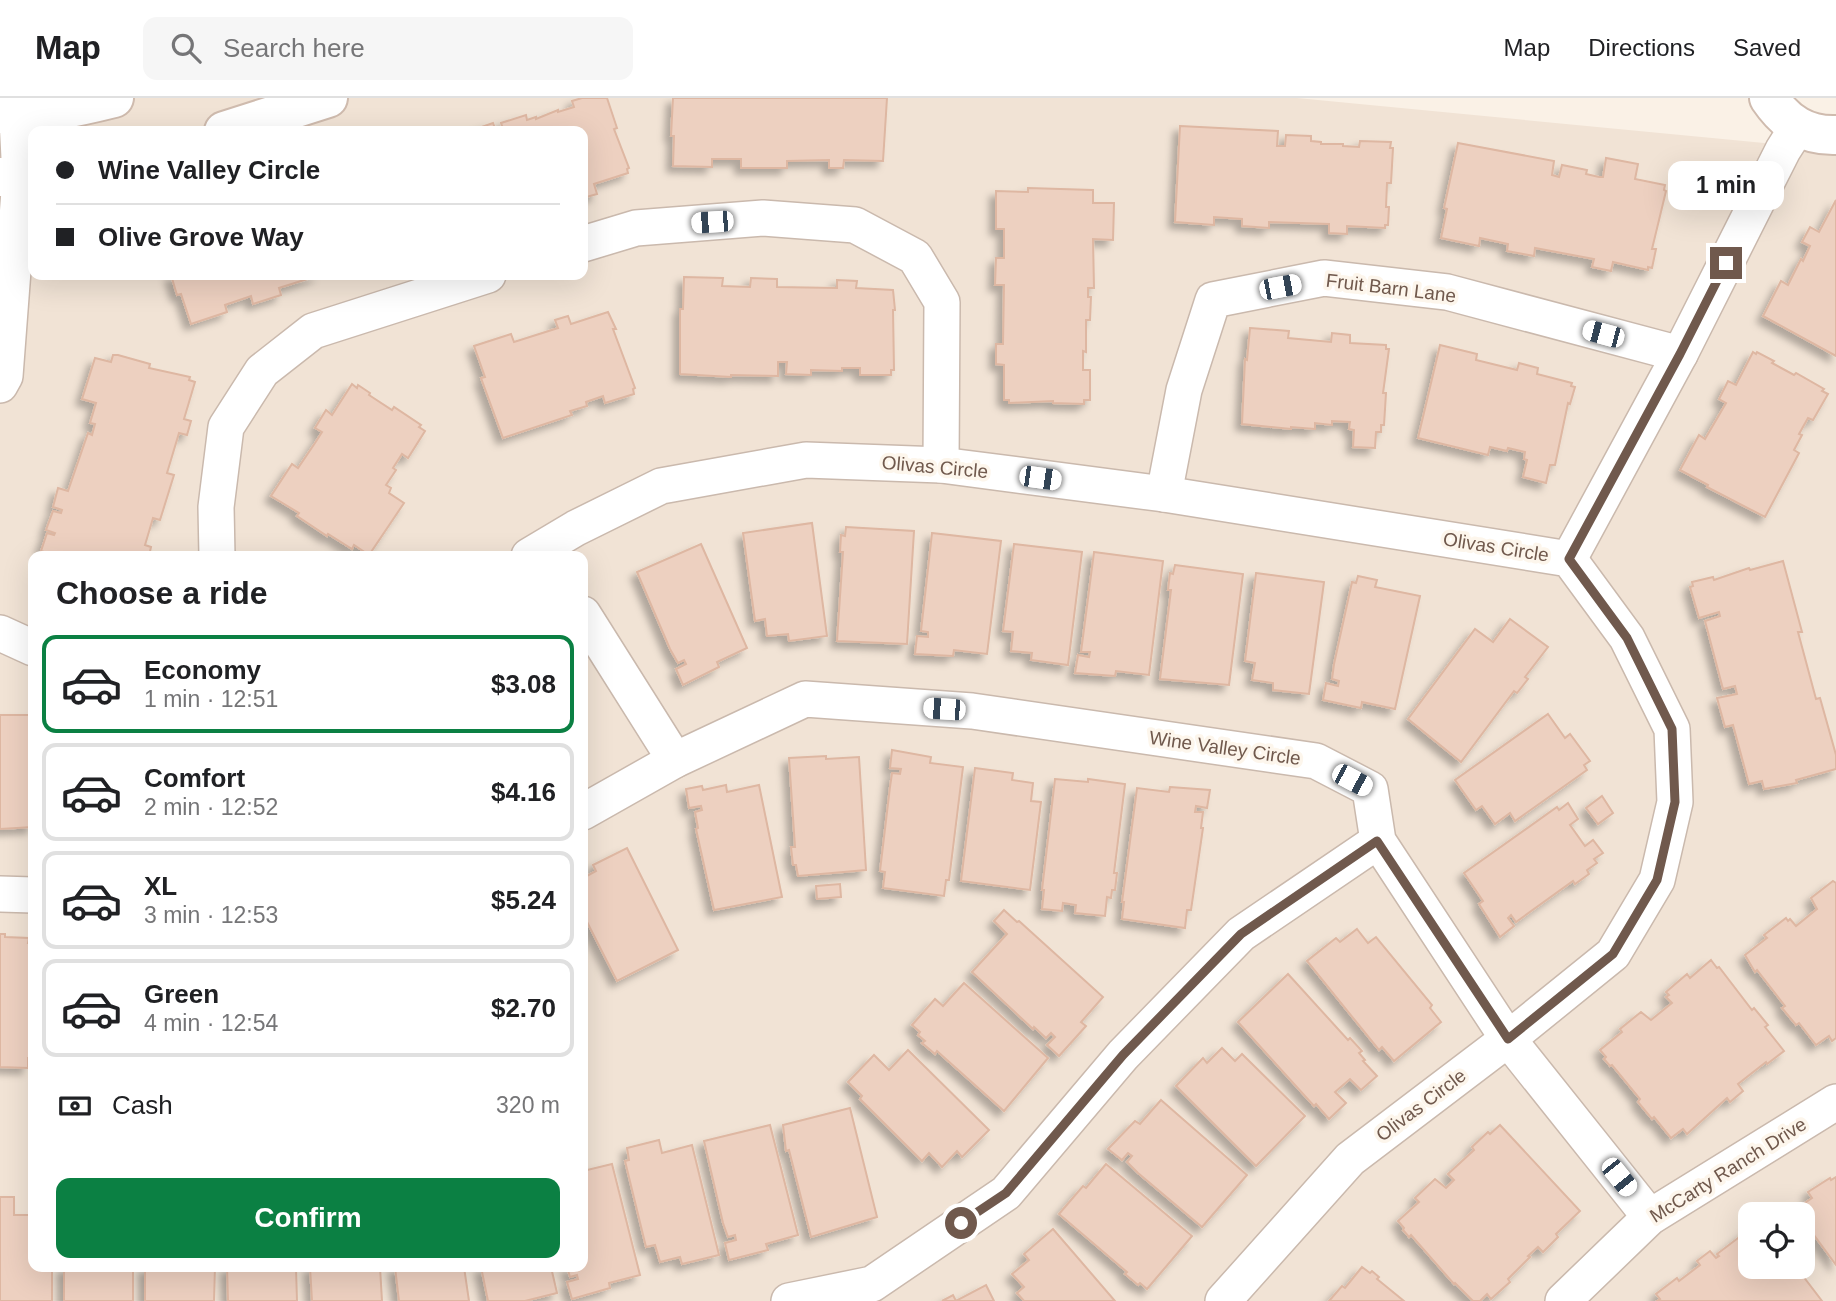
<!DOCTYPE html>
<meta charset="utf-8">
<style>
body{margin:0;font-family:Helvetica,sans-serif;background:#f6f6f6;color:#202124;height:100vh;display:flex;flex-direction:column;font-size:26px;white-space:nowrap}
*{box-sizing:border-box;margin:0}
p{font-size:23px;color:#757577}
.icon{flex:none;width:38px;height:38px;fill:none;stroke:currentColor;stroke-width:2;stroke-linecap:round;stroke-linejoin:round}
.map{position:relative;flex:1;overflow:hidden}
.details{position:absolute;left:28px;top:453px;width:560px;height:721px;display:flex;flex-direction:column;background:#fff;border-radius:14px;box-shadow:0 7px 28px #0002}
.details>*{flex:none}
.banner{position:absolute;left:28px;top:28px;width:560px;height:154px;border-radius:14px;box-shadow:0 7px 28px #0002;display:grid;align-content:center;height:154px;padding:0 28px;background:#fff}
.buttons{position:absolute;left:1738px;top:1104px;display:grid;gap:14px}
.buttons a{display:grid;place-items:center;width:77px;height:77px;border-radius:14px;background:#fff;box-shadow:0 7px 28px #0002;font-size:35px}
.end{position:absolute;width:32px;height:32px;margin:-16px;border:9px solid #70594d;background:#fff;box-shadow:0 0 0 4px #fff}
.from{border-radius:50%}
.bubble{position:absolute;height:49px;border-radius:14px;background:#fff;box-shadow:0 7px 28px #0002;font-size:23px;font-weight:700;line-height:49px;text-align:center}
.car{position:absolute;width:21px;height:42px;margin:-21px -10px;border-radius:9px;box-shadow:0 0 5px 2px #0007;background:linear-gradient(#fff 24%,#345 0 40%,#fff 0 76%,#345 0 86%,#fff 0)}
.banner b{display:flex;align-items:center;gap:24px;height:66px;font-size:26px}
.banner b+b{border-top:2px solid #e0e0e0}
.banner i{width:18px;height:18px;background:#202124}
ul{padding:0;list-style:none}
li{display:flex;align-items:center;gap:21px;height:98px;margin:0 14px 10px;padding:0 14px;border:4px solid #e0e0e0;border-radius:14px}
li div{flex:1}
li b{display:block;font-size:26px}
li em{font-style:normal;font-weight:700}
li.on{border-color:#0b8043}
li>.icon{width:63px;height:63px;stroke-width:1.5}
h2{padding:0 28px;font-size:32px;line-height:84px}
.pay{display:flex;align-items:center;gap:18px;height:77px;padding:0 28px;font-size:26px}
.pay p{margin-inline-start:auto}
.cta{display:flex;gap:14px;margin-top:auto;padding:14px 28px}
.cta a{flex:1;height:80px;border-radius:14px;background:#0b8043;color:#fff;font-size:28px;font-weight:700;line-height:80px;text-align:center}
header{display:flex;align-items:center;gap:42px;box-sizing:border-box;height:98px;padding:0 35px;background:#fff;border-bottom:2px solid #e0e0e0}
header strong{font-size:33px}
nav{display:flex;gap:38px;margin-inline-start:auto;font-size:24px}
.search{width:490px;height:63px;background:#f6f6f6;display:flex;align-items:center;gap:18px;box-sizing:border-box;padding:0 24px;border-radius:14px;color:#757577;font-size:26px}
.map>svg:first-child{display:block}
</style>
<header>
<strong>Map</strong>
<div class="search"><svg class="icon" aria-label="search" viewBox="0 0 24 24"><circle cx="10" cy="10" r="6"/><path d="M15 15l6 6"/></svg>Search here</div>
<nav><a>Map</a><a>Directions</a><a>Saved</a></nav>
</header>
<div class="map">
<svg width="1836" height="1203" viewBox="0 0 1836 1203">
<defs>
<filter id="shadow"><feDropShadow dx="-6" dy="6" stdDeviation="3.5" flood-color="#0004"/></filter>
</defs>
<rect width="100%" height="100%" fill="#faf1e6"/>
<!-- residential -->
<path fill="#f1e3d5" fill-rule="evenodd" d="M 0,0 L 1297,0 L 1836,52 L 1836,1203 L 0,1203 ZM 33,33 L 583,33 L 583,177 L 33,177 ZM 33,458 L 583,458 L 583,1169 L 33,1169 ZM 1750,1116 L 1802,1116 L 1802,1169 L 1750,1169 Z"/>
<!-- building -->
<g fill="#edd0c0" stroke="#deb7a2" stroke-width="2" filter="url(#shadow)">
<polygon points="582,0 607,0 617,30 614,31 629,70 627,71 628,75 594,86 597,96 583,100 583,33 504,33 501,25 526,17 527,22 536,19 536,21 558,12 558,14 574,9 572,3"/>
<polygon points="887,0 883,63 844,62 843,70 829,70 829,62 787,63 787,70 741,70 741,61 712,61 712,69 673,68 674,38 671,38 673,0"/>
<polygon points="493,25 496,33 470,33"/>
<polygon points="1180,28 1278,33 1277,48 1285,48 1286,37 1311,38 1311,43 1321,44 1321,46 1343,46 1343,48 1359,49 1360,43 1391,44 1390,50 1393,50 1391,85 1387,85 1386,109 1389,109 1388,127 1385,127 1385,130 1347,128 1347,136 1329,135 1329,126 1269,124 1269,130 1242,128 1242,121 1214,119 1214,127 1175,124"/>
<polygon points="1458,45 1554,63 1552,77 1559,79 1562,67 1587,72 1586,76 1599,79 1603,79 1606,60 1638,66 1635,81 1665,87 1664,92 1666,93 1652,151 1656,151 1652,170 1648,169 1648,172 1613,164 1611,173 1592,169 1594,161 1535,150 1534,158 1507,153 1508,146 1480,140 1479,148 1441,140 1447,111 1444,110"/>
<polygon points="1028,90 1093,92 1093,105 1114,105 1113,142 1093,141 1094,190 1088,190 1088,199 1091,199 1090,222 1086,222 1086,254 1083,253 1083,272 1090,272 1090,302 1084,302 1084,306 1053,305 1053,303 1009,305 1009,302 1004,302 1004,267 996,266 996,246 1003,246 1004,187 995,187 996,160 1004,160 1004,131 996,131 996,93 1028,94"/>
<polygon points="1836,102 1836,258 1763,218 1781,183 1788,187 1801,161 1803,163 1810,148 1802,144 1810,129 1819,134"/>
<polygon points="171,177 320,177 279,190 281,197 253,206 251,198 225,207 227,214 191,226 181,196 177,197"/>
<polygon points="684,179 723,180 722,188 750,189 751,180 777,181 777,189 837,190 837,182 857,183 856,190 893,192 895,212 893,212 894,272 891,272 891,277 860,277 860,270 842,270 842,273 811,272 811,277 786,276 787,264 778,264 778,278 731,277 731,279 680,276 680,211 683,211"/>
<polygon points="608,214 616,231 613,231 635,290 633,291 634,296 605,305 603,298 586,304 587,308 570,313 572,317 503,340 481,280 485,279 474,248 511,236 514,244 558,230 555,222 568,218 571,226"/>
<polygon points="1250,230 1289,233 1288,240 1331,244 1332,235 1350,237 1350,245 1386,247 1386,251 1389,251 1383,295 1386,295 1384,327 1381,327 1381,334 1376,334 1375,350 1353,349 1354,332 1349,331 1350,324 1332,323 1332,327 1315,325 1315,331 1291,329 1291,331 1242,326 1245,261 1247,262"/>
<polygon points="1440,247 1477,256 1476,262 1517,272 1519,265 1538,270 1537,276 1572,285 1571,288 1575,289 1570,306 1568,305 1555,367 1550,367 1546,385 1523,379 1527,362 1524,361 1525,354 1508,350 1507,353 1490,349 1488,357 1418,340"/>
<polygon points="1753,254 1756,256 1757,254 1774,263 1772,265 1794,277 1796,275 1824,291 1822,293 1828,296 1813,322 1808,320 1799,336 1802,337 1794,352 1799,355 1765,419 1707,389 1708,387 1680,372 1699,337 1705,341 1726,305 1719,301 1728,283 1736,287"/>
<polygon points="113,257 118,257 150,266 149,270 190,279 189,282 195,284 184,321 191,323 187,337 179,335 167,375 174,377 160,422 153,420 145,447 151,449 149,458 49,458 50,456 41,453 47,435 54,437 55,435 46,432 53,413 61,415 62,412 53,409 58,390 68,393 88,335 92,337 95,326 90,325 96,305 82,301 95,260 111,264"/>
<polygon points="352,286 357,290 358,287 370,295 369,297 392,312 394,309 421,327 419,329 425,333 408,360 402,356 393,370 396,372 386,387 391,390 389,395 404,405 369,457 354,447 352,451 328,436 327,438 297,418 299,415 271,398 292,366 298,370 315,345 322,334 315,330 326,312 332,317"/>
<polygon points="812,425 827,538 789,543 788,536 767,538 765,521 755,523 743,435"/>
<polygon points="846,429 914,433 907,546 837,543 843,454 840,454 841,437 845,438"/>
<polygon points="932,435 1001,443 987,556 954,552 953,558 915,556 917,538 928,539 928,534 921,533"/>
<polygon points="701,446 747,550 717,564 719,569 683,587 676,571 686,566 684,562 678,565 670,551 637,474"/>
<polygon points="1014,446 1082,454 1068,567 1031,562 1032,555 1011,553 1013,534 1003,533"/>
<polygon points="1094,454 1163,463 1149,577 1116,573 1115,578 1075,575 1078,557 1089,559 1090,554 1081,554"/>
<polygon points="1783,463 1802,534 1798,534 1816,601 1820,600 1836,657 1836,671 1796,682 1797,685 1764,691 1762,683 1749,686 1733,627 1725,629 1717,600 1737,596 1735,588 1723,591 1705,523 1720,518 1719,514 1699,520 1690,489 1693,488 1692,484 1713,479 1714,482 1749,470 1750,472"/>
<polygon points="1175,467 1243,476 1229,587 1160,581 1171,492 1168,492 1170,475 1173,476"/>
<polygon points="1256,475 1324,484 1309,596 1273,592 1273,585 1252,582 1255,565 1245,563"/>
<polygon points="1358,478 1377,482 1375,489 1420,498 1395,611 1362,604 1361,610 1323,602 1326,585 1338,588 1339,583 1332,581 1334,566 1352,484 1356,485"/>
<polygon points="1510,521 1548,549 1525,579 1528,581 1517,595 1514,593 1461,664 1408,621 1475,531 1493,544"/>
<polygon points="1548,616 1565,640 1570,636 1590,663 1584,667 1587,672 1515,723 1510,715 1495,726 1482,708 1476,712 1455,682"/>
<polygon points="0,617 33,617 33,729 0,731"/>
<polygon points="892,652 931,659 930,665 963,669 949,782 946,782 944,798 883,790 885,774 880,773 890,689 892,675 900,676 901,671 890,670"/>
<polygon points="826,658 826,661 859,659 866,772 798,778 796,767 793,767 791,749 795,749 789,660"/>
<polygon points="975,670 1013,675 1012,682 1033,685 1031,703 1041,704 1030,792 961,783"/>
<polygon points="1055,681 1088,684 1088,681 1125,686 1114,775 1117,775 1115,792 1112,792 1111,800 1107,799 1105,818 1075,815 1076,807 1063,805 1062,813 1042,811 1044,792 1042,792"/>
<polygon points="726,687 727,694 759,687 782,799 714,812 696,731 698,730 695,714 702,712 701,708 689,710 686,691 702,688 703,692"/>
<polygon points="1170,689 1210,692 1207,710 1196,708 1195,714 1203,714 1201,730 1203,730 1191,812 1187,812 1185,830 1122,821 1124,804 1122,804 1137,690 1169,694"/>
<polygon points="1602,698 1613,715 1598,726 1586,710"/>
<polygon points="1568,705 1578,721 1570,727 1585,748 1593,742 1603,755 1594,761 1597,765 1587,772 1589,776 1575,786 1573,783 1516,824 1511,817 1508,820 1514,828 1500,839 1479,806 1483,803 1464,775 1557,709 1559,712"/>
<polygon points="627,750 678,852 617,883 583,816 583,801 585,799 583,794 583,780 596,773 593,767"/>
<polygon points="1833,783 1836,785 1836,940 1832,943 1829,938 1816,947 1799,925 1796,927 1782,910 1785,908 1757,872 1755,874 1745,857 1767,840 1764,837 1786,820 1788,823 1790,821 1796,828 1817,811 1811,800"/>
<polygon points="840,786 841,799 817,801 816,788"/>
<polygon points="1004,812 1017,824 1019,823 1103,899 1081,924 1086,928 1059,958 1047,947 1055,939 1051,935 1046,940 1034,929 1033,931 972,874 1007,836 994,823"/>
<polygon points="1357,831 1368,845 1376,839 1432,907 1430,910 1441,924 1394,963 1382,949 1379,952 1307,863 1336,840 1340,844"/>
<polygon points="0,836 5,836 5,839 29,840 28,845 33,845 33,960 28,960 28,970 0,969"/>
<polygon points="1711,862 1717,870 1719,869 1752,912 1754,910 1768,927 1765,929 1784,953 1767,966 1766,964 1738,986 1743,993 1730,1004 1727,1000 1687,1036 1683,1031 1671,1040 1654,1019 1652,1021 1638,1004 1640,1001 1612,967 1610,968 1604,961 1606,959 1600,952 1622,934 1620,931 1641,914 1651,922 1672,905 1666,899 1669,897 1666,894 1687,876 1690,880"/>
<polygon points="1288,876 1348,942 1350,940 1362,953 1359,955 1365,962 1363,963 1377,978 1361,992 1350,981 1335,994 1346,1005 1329,1021 1316,1006 1314,1008 1238,924"/>
<polygon points="964,885 1048,960 1004,1013 937,953 935,956 922,945 925,943 918,937 920,934 912,927 935,901 943,908"/>
<polygon points="1222,950 1235,963 1242,956 1305,1018 1256,1068 1176,988 1203,960 1207,965"/>
<polygon points="908,952 989,1032 962,1059 957,1053 942,1069 929,1055 922,1063 860,1001 862,998 848,984 874,957 889,972"/>
<polygon points="1161,1002 1247,1077 1202,1129 1138,1075 1127,1064 1132,1058 1128,1055 1122,1062 1108,1051 1135,1023 1140,1026"/>
<polygon points="850,1010 877,1119 811,1139 789,1052 786,1053 783,1027"/>
<polygon points="770,1027 798,1137 766,1146 768,1152 729,1162 725,1145 736,1142 735,1137 728,1139 723,1125 704,1043"/>
<polygon points="1500,1027 1580,1113 1556,1136 1558,1139 1543,1154 1538,1149 1528,1158 1530,1159 1508,1181 1510,1184 1491,1201 1487,1196 1480,1203 1473,1203 1455,1185 1454,1186 1411,1137 1409,1139 1403,1132 1404,1130 1398,1123 1419,1104 1415,1100 1435,1081 1446,1090 1454,1082 1448,1076 1474,1052 1472,1049 1488,1034 1490,1036"/>
<polygon points="659,1042 662,1055 692,1047 719,1157 682,1166 680,1159 660,1164 655,1147 646,1149 625,1063 629,1062 627,1050"/>
<polygon points="612,1066 640,1177 609,1185 610,1190 572,1201 567,1184 578,1181 577,1177 570,1179 567,1169 583,1169 583,1073"/>
<polygon points="1106,1066 1192,1138 1147,1191 1140,1185 1138,1187 1125,1176 1127,1174 1059,1116 1083,1088 1086,1090"/>
<polygon points="1836,1079 1836,1167 1811,1133 1813,1131 1799,1109 1812,1100 1808,1094 1830,1080 1831,1082"/>
<polygon points="0,1099 14,1099 14,1117 33,1117 33,1169 52,1169 52,1203 0,1203"/>
<polygon points="1053,1131 1115,1203 1024,1203 1017,1195 1024,1189 1012,1176 1029,1162 1024,1156"/>
<polygon points="1750,1131 1750,1169 1796,1169 1822,1203 1657,1203 1660,1201 1656,1196 1677,1180 1679,1183 1700,1167 1697,1163 1710,1153 1716,1160 1719,1158 1717,1156"/>
<rect x="64" y="1169" width="69" height="34"/>
<polygon points="145,1169 215,1169 214,1203 145,1203"/>
<polygon points="227,1169 296,1169 297,1203 228,1203"/>
<polygon points="310,1169 380,1169 382,1203 312,1203"/>
<polygon points="395,1169 464,1169 469,1203 399,1203"/>
<polygon points="481,1169 551,1169 557,1195 525,1203 488,1203"/>
<polygon points="1362,1169 1370,1175 1372,1173 1379,1179 1377,1181 1404,1203 1329,1203 1342,1188 1345,1190"/>
<polygon points="986,1187 994,1203 942,1203 953,1197 956,1203"/>
</g>
<g fill="none" stroke-linecap="round" stroke-linejoin="round">
<!-- street casing -->
<g stroke="#cab9ad" stroke-width="38">
<g id="street">
<polyline points="583,146 636,130 763,120 855,127 915,159 942,204 941,367"/>
<polyline points="0,287 5,278 20,80 16,0"/>
<polyline points="1164,396 1184,292 1213,202 1324,180 1447,194 1680,256"/>
<polyline points="217,458 216,409 226,329 262,273 313,233 488,177"/>
<polyline points="529,458 576,430 661,388 806,362 941,367 1164,396 1569,461 1627,540 1672,631 1675,704 1657,782 1613,856 1508,941 1350,1061 1223,1203"/>
<polyline points="1569,461 1680,256 1783,52 1797,30"/>
<polyline points="583,516 675,662"/>
<polyline points="0,535 33,550"/>
<polyline points="583,714 675,662 805,601 972,613 1316,663 1370,691 1378,743 1508,941 1650,1119"/>
<polyline points="0,796 33,797"/>
<polyline points="789,1203 872,1186 1006,1095 1123,957 1241,836 1378,743"/>
<polyline points="1563,1203 1650,1119 1836,1004"/>
</g>
</g>
<!-- secondary casing -->
<g stroke="#cfbbae" stroke-width="42">
<g id="secondary">
<path d="M 1769,0 C 1786,25 1806,38 1836,37"/>
<path d="M 0,16 C 37,18 78,9 114,0"/>
<polyline points="224,33 328,0"/>
<polyline points="0,79 33,78"/>
</g>
</g>
<!-- street -->
<use href="#street" stroke="#fff" stroke-width="35"/>
<!-- secondary -->
<use href="#secondary" stroke="#fff" stroke-width="38"/>
</g>
<g fill="none" stroke-linecap="round" stroke-linejoin="round">
<!-- route -->
<polyline stroke="#70594d" stroke-width="9" points="961,1125 1006,1095 1123,957 1241,836 1377,743 1508,941 1613,856 1657,782 1675,704 1672,631 1627,540 1569,461 1680,256 1726,165"/>
</g>
<g text-anchor="middle" dominant-baseline="central" stroke-width="7" stroke-linejoin="round" paint-order="stroke">
<!-- street labels -->
<g font-size="19" fill="#70594d" stroke="#fdf6ec">
<text transform="translate(1391 190) rotate(7)">Fruit Barn Lane</text>
<text transform="translate(935 369) rotate(5)">Olivas Circle</text>
<text transform="translate(1496 449) rotate(9)">Olivas Circle</text>
<text transform="translate(1225 650) rotate(8)">Wine Valley Circle</text>
<text transform="translate(1421 1007) rotate(-37)">Olivas Circle</text>
<text transform="translate(1728 1072) rotate(-32)">McCarty Ranch Drive</text>
</g>
</g>
</svg>
<div class="buttons">
<a><svg class="icon" aria-label="locate" viewBox="0 0 24 24"><circle cx="12" cy="12" r="6"/><path d="M12 2v4M12 18v4M2 12h4M18 12h4"/></svg></a>
</div>
<i class="end from" style="left:961px;top:1125px"></i>
<i class="end" style="left:1726px;top:165px"></i>
<div class="bubble" style="left:1668px;top:63px;width:116px">1 min</div>
<i class="car" style="left:712px;top:124px;rotate:266deg"></i>
<i class="car" style="left:1280px;top:189px;rotate:79deg"></i>
<i class="car" style="left:1603px;top:236px;rotate:285deg"></i>
<i class="car" style="left:1040px;top:380px;rotate:98deg"></i>
<i class="car" style="left:944px;top:611px;rotate:274deg"></i>
<i class="car" style="left:1352px;top:682px;rotate:118deg"></i>
<i class="car" style="left:1619px;top:1079px;rotate:141deg"></i>
<div class="banner">
<b><i class="from"></i>Wine Valley Circle</b>
<b><i></i>Olive Grove Way</b>
</div>
<section class="details">
<h2>Choose a ride</h2>
<ul>
<li class="on"><svg class="icon" aria-label="car" viewBox="0 0 24 24"><path d="M5 17H2v-5l4-1 3-4h7l3 4 3 1v5h-3M9 17h6M6 11h13"/><circle cx="7" cy="17" r="2"/><circle cx="17" cy="17" r="2"/></svg><div><b>Economy</b><p>1 min · 12:51</p></div><em>$3.08</em></li>
<li><svg class="icon" aria-label="car" viewBox="0 0 24 24"><path d="M5 17H2v-5l4-1 3-4h7l3 4 3 1v5h-3M9 17h6M6 11h13"/><circle cx="7" cy="17" r="2"/><circle cx="17" cy="17" r="2"/></svg><div><b>Comfort</b><p>2 min · 12:52</p></div><em>$4.16</em></li>
<li><svg class="icon" aria-label="car" viewBox="0 0 24 24"><path d="M5 17H2v-5l4-1 3-4h7l3 4 3 1v5h-3M9 17h6M6 11h13"/><circle cx="7" cy="17" r="2"/><circle cx="17" cy="17" r="2"/></svg><div><b>XL</b><p>3 min · 12:53</p></div><em>$5.24</em></li>
<li><svg class="icon" aria-label="car" viewBox="0 0 24 24"><path d="M5 17H2v-5l4-1 3-4h7l3 4 3 1v5h-3M9 17h6M6 11h13"/><circle cx="7" cy="17" r="2"/><circle cx="17" cy="17" r="2"/></svg><div><b>Green</b><p>4 min · 12:54</p></div><em>$2.70</em></li>
</ul>
<div class="pay"><svg class="icon" aria-label="cash" viewBox="0 0 24 24"><path d="M3 7h18v10H3z"/><circle cx="12" cy="12" r="2"/></svg>Cash<p>320 m</p></div>
<div class="cta"><a>Confirm</a></div>
</section>
</div>
